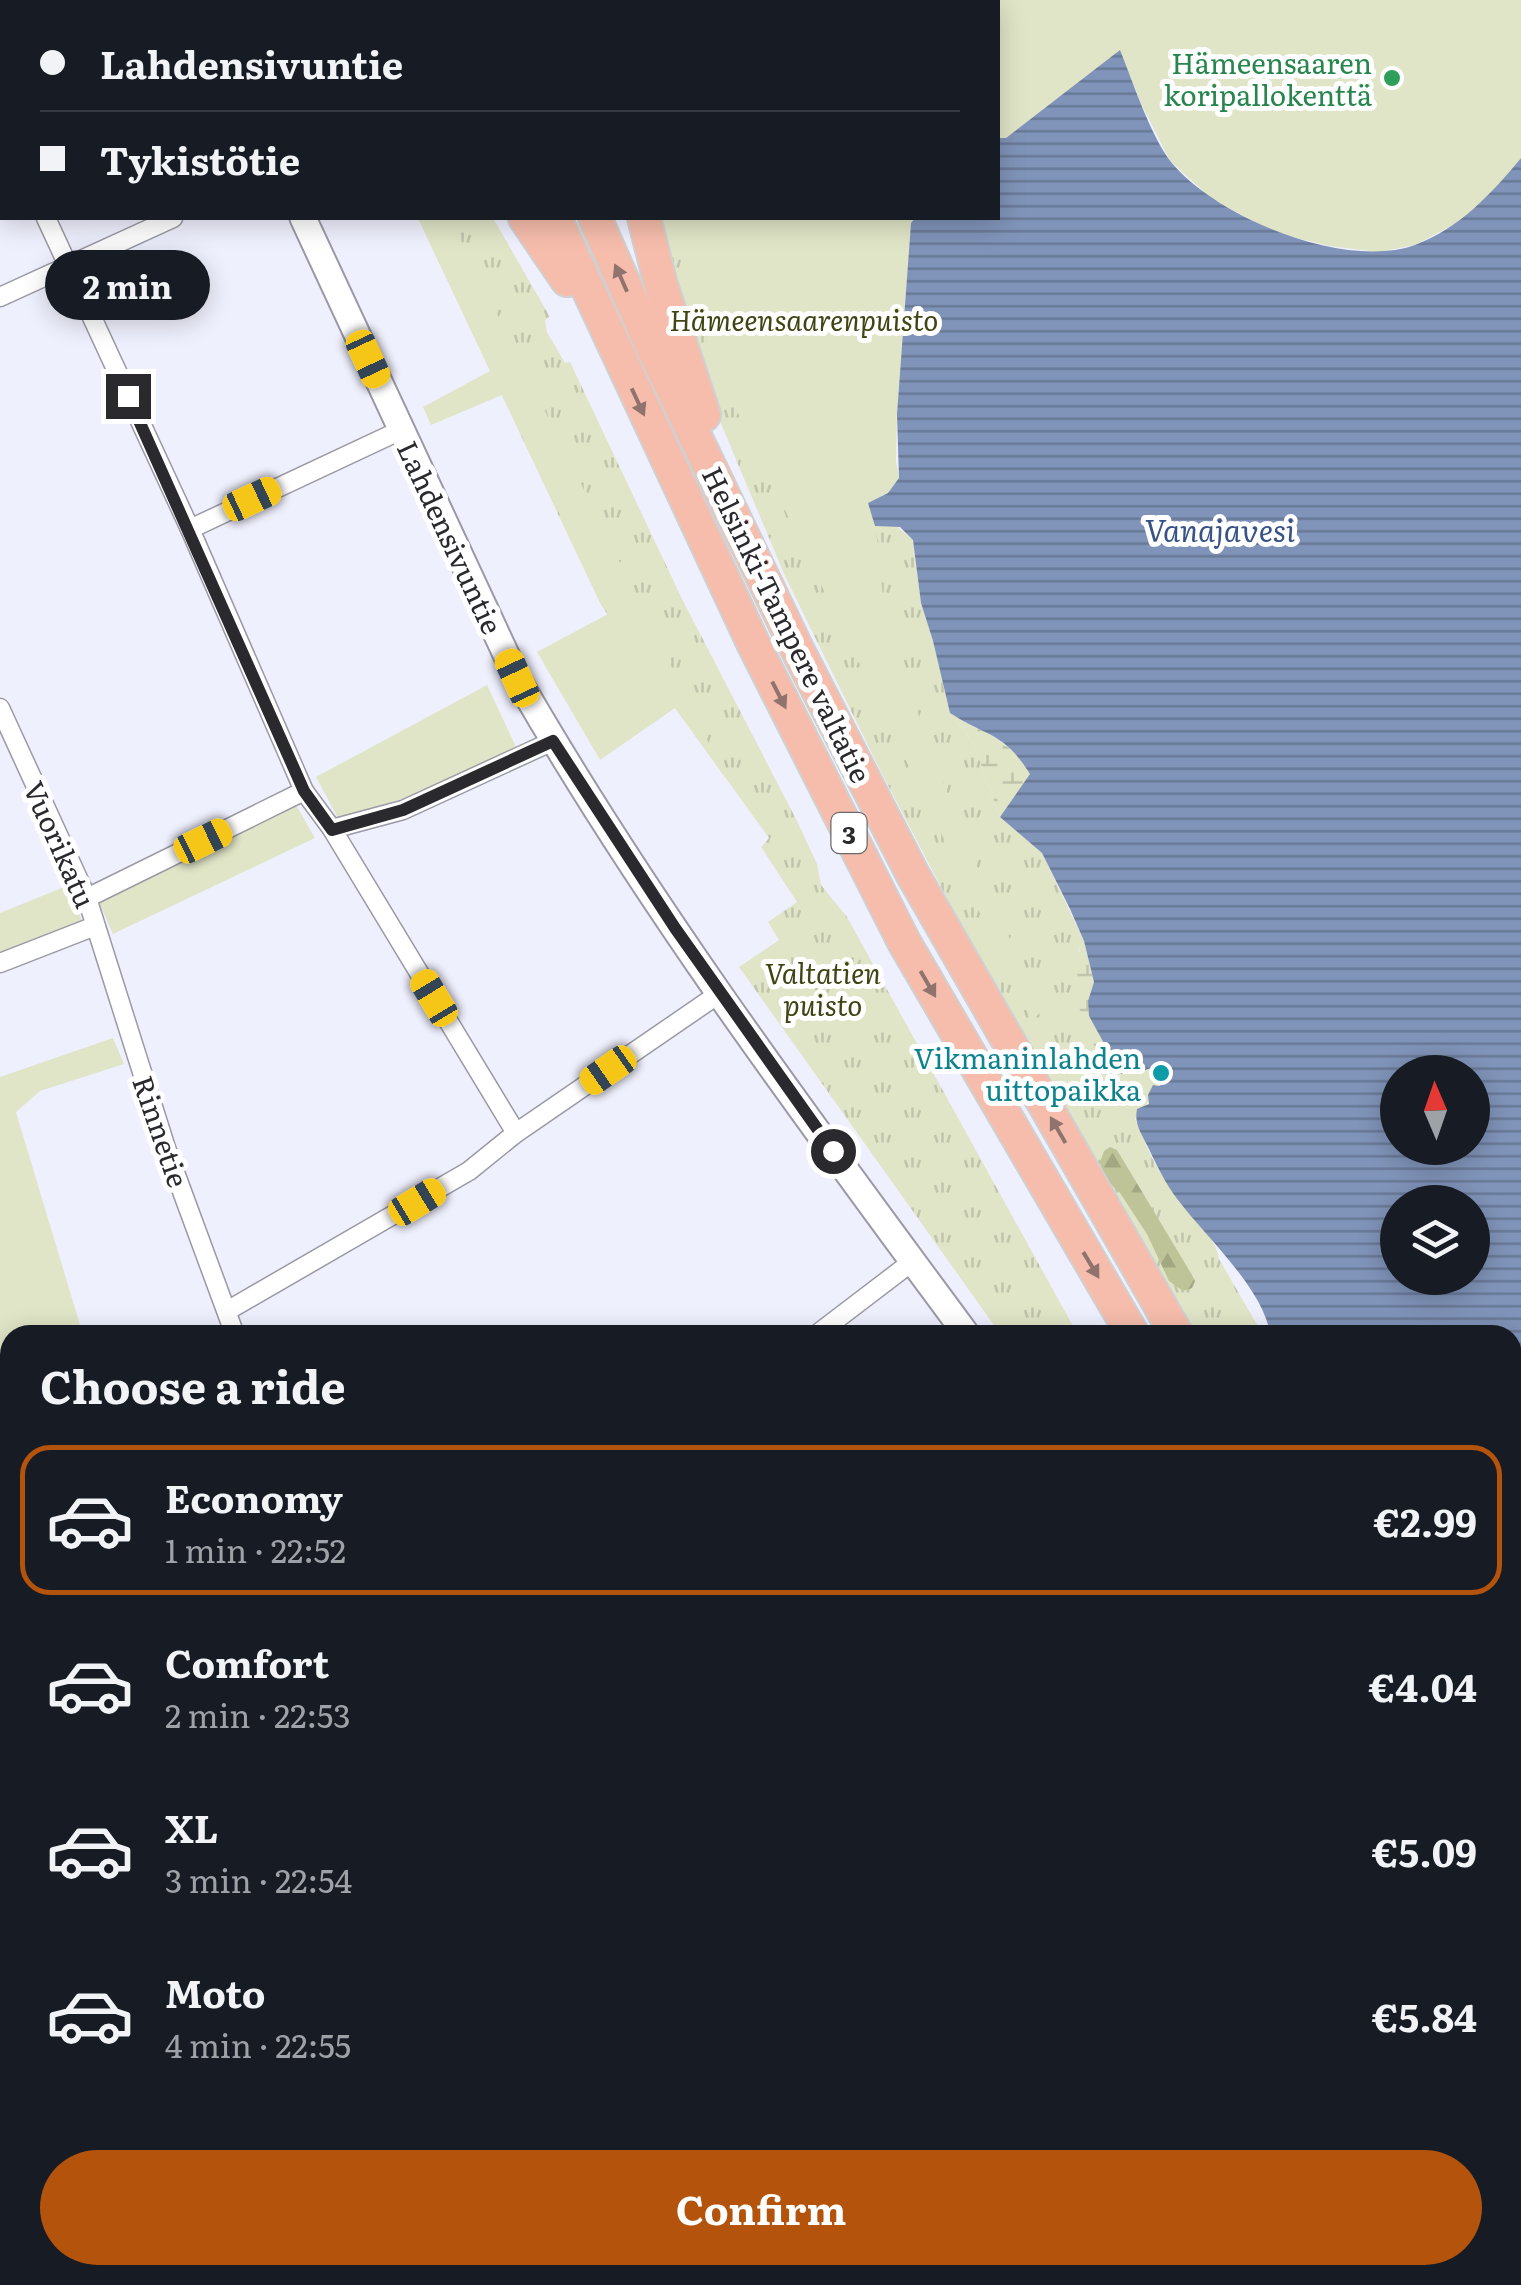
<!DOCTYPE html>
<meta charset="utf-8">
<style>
body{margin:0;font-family:Literata,serif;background:#242831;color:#f1f3f6;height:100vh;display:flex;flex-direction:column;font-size:38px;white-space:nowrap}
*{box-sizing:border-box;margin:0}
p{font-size:32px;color:#9ea1a6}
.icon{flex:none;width:55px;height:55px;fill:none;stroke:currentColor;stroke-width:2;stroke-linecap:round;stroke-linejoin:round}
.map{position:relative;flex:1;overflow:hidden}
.side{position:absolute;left:0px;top:1325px;width:1522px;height:960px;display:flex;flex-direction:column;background:#171b24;border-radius:30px 30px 0 0;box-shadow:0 5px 25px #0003}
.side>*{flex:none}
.hud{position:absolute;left:0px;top:0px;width:1000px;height:220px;box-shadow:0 5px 25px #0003;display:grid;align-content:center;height:220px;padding:0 40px;background:#171b24}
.needle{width:65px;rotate:358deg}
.buttons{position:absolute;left:1380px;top:1055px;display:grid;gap:20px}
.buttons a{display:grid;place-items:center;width:110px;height:110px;border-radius:50%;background:#171b24;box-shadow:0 5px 25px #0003;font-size:50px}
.end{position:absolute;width:45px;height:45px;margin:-22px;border:12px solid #29292e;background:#fff;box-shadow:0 0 0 5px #fff}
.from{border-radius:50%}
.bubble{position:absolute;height:70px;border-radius:35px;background:#171b24;box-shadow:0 5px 25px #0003;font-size:32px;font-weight:700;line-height:70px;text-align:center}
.car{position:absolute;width:30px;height:60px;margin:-30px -15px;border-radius:12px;box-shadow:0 0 8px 2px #0007;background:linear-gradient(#f5c518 24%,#345 0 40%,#f5c518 0 76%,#345 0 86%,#f5c518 0)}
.hud b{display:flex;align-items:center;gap:35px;height:95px;font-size:38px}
.hud b+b{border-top:2px solid #363941}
.hud i{width:25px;height:25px;background:#f1f3f6}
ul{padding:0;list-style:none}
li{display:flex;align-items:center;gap:30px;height:150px;margin:0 20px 15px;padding:0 20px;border:5px solid transparent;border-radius:30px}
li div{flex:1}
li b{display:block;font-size:38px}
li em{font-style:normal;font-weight:700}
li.selected{border-color:#b3530c}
li>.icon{width:90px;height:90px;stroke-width:1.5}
h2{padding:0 40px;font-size:45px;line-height:120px}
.primary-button{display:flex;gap:20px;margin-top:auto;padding:20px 40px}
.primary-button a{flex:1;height:115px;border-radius:60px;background:#b3530c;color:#fff;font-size:40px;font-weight:700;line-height:115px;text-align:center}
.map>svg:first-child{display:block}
</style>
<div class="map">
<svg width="1521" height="2285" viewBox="0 0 1521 2285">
<defs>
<pattern id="grass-tufts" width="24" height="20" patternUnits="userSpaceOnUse" patternTransform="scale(2.5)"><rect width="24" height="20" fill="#e0e5c7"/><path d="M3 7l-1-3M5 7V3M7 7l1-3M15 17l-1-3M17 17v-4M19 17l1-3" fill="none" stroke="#c0c4ab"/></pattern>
<pattern id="forest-firs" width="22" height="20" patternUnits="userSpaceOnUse" patternTransform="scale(2.5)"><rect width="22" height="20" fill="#bec498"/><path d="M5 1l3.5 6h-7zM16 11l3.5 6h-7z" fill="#a3a883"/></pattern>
<pattern id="wetland-marsh" width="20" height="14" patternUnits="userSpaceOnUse" patternTransform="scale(2.5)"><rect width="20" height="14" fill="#e0e5c7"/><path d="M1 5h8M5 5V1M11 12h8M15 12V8" fill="none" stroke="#c0c4ab"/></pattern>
<pattern id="water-rules" width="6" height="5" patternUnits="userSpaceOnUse" patternTransform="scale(2.5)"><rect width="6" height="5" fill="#8094b9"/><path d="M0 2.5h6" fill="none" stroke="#697997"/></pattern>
</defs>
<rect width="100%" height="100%" fill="#eff0fd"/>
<!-- grass -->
<g fill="url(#grass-tufts)">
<polygon points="418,218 493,218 550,317 545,320 547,332 565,363 570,362 683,601 797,821 817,864 821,885 847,917 1078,1335 1001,1335 739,967 779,940 768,922 797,902 761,847 769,838 601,605"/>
<path d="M 657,218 L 748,218 L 895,525 L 913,540 L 921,603 L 933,641 L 950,713 L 973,742 L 1000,817 L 1042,853 L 1084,941 L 1078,951 L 1114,1083 L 1121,1074 L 1135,1074 L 1165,1063 L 1173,1073 L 1169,1081 C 1154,1088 1147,1107 1135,1119 C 1143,1136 1149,1154 1158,1169 C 1173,1195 1217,1234 1219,1259 L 1263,1335 L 1194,1335 L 1025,1048 L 881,772 L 785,576 L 714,407 Z"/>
<polygon points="1513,1695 1521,1711 1521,1857 1513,1844"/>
<polygon points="1513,2035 1521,2050 1521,2230 1512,2221"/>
</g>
<!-- forest -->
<g fill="url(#forest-firs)">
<polygon points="1110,1147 1117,1150 1192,1275 1195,1281 1192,1288 1183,1291 1169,1281 1147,1234 1120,1193 1103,1177 1100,1162 1104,1151"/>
<polygon points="0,1648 10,1651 10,1892 0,1888"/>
</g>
<!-- wetland -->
<g fill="url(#wetland-marsh)">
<path d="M 950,713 C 988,738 1003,732 1031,774 L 1000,817 L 973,742 Z"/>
<path d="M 1084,941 L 1094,982 L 1088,1001 L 1089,1016 L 1121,1074 L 1113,1084 C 1094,1043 1057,986 1084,941 Z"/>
</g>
<!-- green -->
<g fill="#e0e5c7">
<polygon points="833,0 1521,0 1521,158 1486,201 1453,225 1415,245 1379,252 1330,246 1276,233 1212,199 1170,161 1141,103 1120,51 1006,138 998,138 998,2 828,2"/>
<polygon points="418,218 450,218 727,780 675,708 600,760 537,652 608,614 502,395 431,425 423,407 490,371"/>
<path d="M 672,218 L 915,218 L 911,223 L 897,414 L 896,461 L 899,478 L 888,493 L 875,498 L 869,510 C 885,548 877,591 890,630 C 932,760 981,889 1046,1010 L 1031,1019 L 711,357 Z"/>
<polygon points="487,685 517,749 412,796 338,818 316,777"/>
<polygon points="296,805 315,838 113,934 98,900"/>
<polygon points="69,885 82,921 0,953 0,913"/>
<polygon points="113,1038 124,1064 40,1091 16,1112 83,1335 10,1335 10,1402 0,1399 0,1077"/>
<polygon points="1512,1496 1521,1501 1521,1683 1512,1670"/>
</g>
<!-- water -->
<path fill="url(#water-rules)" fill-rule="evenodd" d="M 1120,50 C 1133,82 1150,135 1171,162 C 1217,218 1345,270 1415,245 C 1460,228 1491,194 1521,158 L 1521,1501 L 1513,1496 L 1512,1335 L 1275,1335 L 1270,1333 C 1262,1287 1205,1236 1178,1200 C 1165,1183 1156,1164 1147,1145 C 1141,1133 1134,1123 1137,1109 L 1149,1104 L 1148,1095 L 1153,1085 L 1159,1086 L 1169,1081 L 1172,1073 L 1164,1063 L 1135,1074 L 1121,1074 L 1089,1016 L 1088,1001 L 1094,982 L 1084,941 L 1070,909 L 1042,853 L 1000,817 L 1030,774 C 1004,732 987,737 950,713 L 933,641 L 921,603 L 913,540 L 900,527 L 875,526 L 868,503 L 888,493 L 899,478 L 897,414 L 911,223 L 915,218 L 998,218 L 998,138 L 1006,138 ZM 1472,1072 L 1472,1148 L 1398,1148 L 1398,1072 ZM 1398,1202 L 1472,1202 L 1472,1278 L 1398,1278 Z"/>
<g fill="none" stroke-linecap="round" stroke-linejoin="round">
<!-- street casing -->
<g stroke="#999aa5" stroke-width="21">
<g id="street">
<polyline points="0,119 2,125"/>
<polyline points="46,218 190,529 304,791 332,829 516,1133"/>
<polyline points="0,297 173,218"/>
<polyline points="190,529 401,430"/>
<polyline points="0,708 87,898 166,1148 235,1335"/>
<polyline points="332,829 403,810 553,741"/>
<polyline points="87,898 304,791"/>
<polyline points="0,963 95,926"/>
<polyline points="227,1311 469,1171 516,1133 720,993"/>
<polyline points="816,1335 913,1261"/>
<polyline points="0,2057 10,2061"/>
<polyline points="0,2146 10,2120"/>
<polyline points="449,2275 452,2285"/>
<polyline points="1386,2275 1395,2285"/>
<polyline points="274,2285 280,2275"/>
<polyline points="857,2285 869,2275"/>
<polyline points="1243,2285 1255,2275"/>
</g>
</g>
<!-- secondary casing -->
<g stroke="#999aa5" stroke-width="29">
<g id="secondary">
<polyline points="201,0 202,2"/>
<path d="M 303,218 L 517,678 C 649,908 810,1122 967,1335"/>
<polyline points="0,1510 10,1513"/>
</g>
</g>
<!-- highway casing -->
<g stroke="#d0d0d1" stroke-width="36">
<g id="highway">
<polyline points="385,0 387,2"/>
<polyline points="460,0 461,2"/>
<polyline points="499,0 500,2"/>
<polyline points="631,2 631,0"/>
<polyline points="525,218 567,280"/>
<polyline points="555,218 753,643 904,942 1133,1335"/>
<polyline points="595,218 648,338 798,651 913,875 1177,1335"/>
<polyline points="644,218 661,285 704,415"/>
<polyline points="1512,1888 1521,1902"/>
<polyline points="1512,1965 1521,1979"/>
</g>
</g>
<!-- street -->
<use href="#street" stroke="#fff" stroke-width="18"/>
<!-- secondary -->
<use href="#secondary" stroke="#fff" stroke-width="25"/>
<!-- highway -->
<use href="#highway" stroke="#f6bdac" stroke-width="32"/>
</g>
<!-- one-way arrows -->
<defs><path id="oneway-solid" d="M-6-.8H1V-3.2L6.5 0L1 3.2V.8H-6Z" transform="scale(2.5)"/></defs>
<g fill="#90736d">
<use href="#oneway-solid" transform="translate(621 278) rotate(-114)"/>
<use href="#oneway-solid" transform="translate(638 402) rotate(65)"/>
<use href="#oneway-solid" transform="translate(779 695) rotate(63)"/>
<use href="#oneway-solid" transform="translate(928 984) rotate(60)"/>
<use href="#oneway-solid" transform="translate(1058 1130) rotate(-120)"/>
<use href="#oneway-solid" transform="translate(1091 1265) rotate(59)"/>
</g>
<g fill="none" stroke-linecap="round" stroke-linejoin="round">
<!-- route -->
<polyline stroke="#29292e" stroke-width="12" points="128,396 304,791 332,830 403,810 553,741 675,928 833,1151"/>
</g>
<!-- markers -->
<circle fill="#2e9e5b" stroke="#fff" stroke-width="4" cx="1392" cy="78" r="10"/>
<circle fill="#0f9aa8" stroke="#fff" stroke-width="4" cx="1161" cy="1073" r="10"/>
<g text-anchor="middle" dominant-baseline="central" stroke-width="10" stroke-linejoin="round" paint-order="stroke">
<!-- shield labels -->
<rect fill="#fff" stroke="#69696d" stroke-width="2.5" x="831.5" y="813" width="35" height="40" rx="8"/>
<g font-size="25" font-weight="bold" fill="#29292e">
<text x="849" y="833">3</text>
</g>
<!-- leisure labels -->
<g font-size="28" fill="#27864d" stroke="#fff" text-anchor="end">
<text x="1372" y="62">Hämeensaaren<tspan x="1372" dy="32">koripallokenttä</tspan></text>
</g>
<!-- park labels -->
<g font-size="28" font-style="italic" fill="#414513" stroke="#fff">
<text x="804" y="319">Hämeensaarenpuisto</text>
<text x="823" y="972">Valtatien<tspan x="823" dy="32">puisto</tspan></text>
</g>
<!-- street labels -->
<g font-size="28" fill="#29292e" stroke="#fff">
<text transform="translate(451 537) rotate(65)">Lahdensivuntie</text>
<text transform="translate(788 624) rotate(64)">Helsinki-Tampere valtatie</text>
<text transform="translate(61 844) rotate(66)">Vuorikatu</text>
<text transform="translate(162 1131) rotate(71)">Rinnetie</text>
</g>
<!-- culture labels -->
<g font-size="28" fill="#0d838f" stroke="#fff" text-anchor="end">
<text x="1141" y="1057">Vikmaninlahden<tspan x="1141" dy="32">uittopaikka</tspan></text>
</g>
<!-- water labels -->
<g font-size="30" font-style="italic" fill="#385385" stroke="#fff">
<text x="1220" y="529">Vanajavesi</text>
</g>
</g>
</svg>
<div class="buttons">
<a><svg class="needle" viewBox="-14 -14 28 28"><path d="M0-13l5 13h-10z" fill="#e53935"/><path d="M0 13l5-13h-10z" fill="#9ea1a6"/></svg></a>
<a><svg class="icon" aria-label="layers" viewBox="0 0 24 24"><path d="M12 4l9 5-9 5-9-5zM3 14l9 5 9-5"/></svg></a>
</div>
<i class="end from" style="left:833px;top:1151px"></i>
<i class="end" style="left:128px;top:396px"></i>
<div class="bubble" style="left:45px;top:250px;width:165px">2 min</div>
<i class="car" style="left:368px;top:359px;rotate:155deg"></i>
<i class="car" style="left:252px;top:499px;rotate:65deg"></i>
<i class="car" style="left:517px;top:678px;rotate:335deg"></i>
<i class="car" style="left:203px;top:841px;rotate:64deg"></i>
<i class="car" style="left:434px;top:998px;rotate:329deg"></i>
<i class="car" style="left:608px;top:1070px;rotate:235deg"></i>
<i class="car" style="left:417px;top:1202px;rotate:59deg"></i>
<div class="hud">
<b><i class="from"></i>Lahdensivuntie</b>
<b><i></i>Tykistötie</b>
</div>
<section class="side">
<h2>Choose a ride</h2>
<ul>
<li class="selected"><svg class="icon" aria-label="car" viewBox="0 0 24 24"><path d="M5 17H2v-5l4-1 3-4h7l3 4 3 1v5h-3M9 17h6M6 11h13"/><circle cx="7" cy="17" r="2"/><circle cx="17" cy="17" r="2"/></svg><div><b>Economy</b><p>1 min · 22:52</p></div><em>€2.99</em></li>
<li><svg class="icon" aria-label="car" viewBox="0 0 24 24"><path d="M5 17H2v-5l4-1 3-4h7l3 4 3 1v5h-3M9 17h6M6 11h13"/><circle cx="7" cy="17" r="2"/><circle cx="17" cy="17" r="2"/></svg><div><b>Comfort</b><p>2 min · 22:53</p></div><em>€4.04</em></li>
<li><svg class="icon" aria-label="car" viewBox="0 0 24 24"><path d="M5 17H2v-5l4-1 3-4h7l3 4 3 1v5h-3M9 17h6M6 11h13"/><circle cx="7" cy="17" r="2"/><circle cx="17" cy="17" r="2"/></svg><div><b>XL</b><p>3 min · 22:54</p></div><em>€5.09</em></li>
<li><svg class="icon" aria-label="car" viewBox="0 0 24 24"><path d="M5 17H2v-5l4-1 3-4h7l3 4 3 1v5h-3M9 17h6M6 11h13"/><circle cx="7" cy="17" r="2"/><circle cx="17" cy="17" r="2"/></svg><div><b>Moto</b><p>4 min · 22:55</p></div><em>€5.84</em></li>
</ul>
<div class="primary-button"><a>Confirm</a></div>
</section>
</div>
